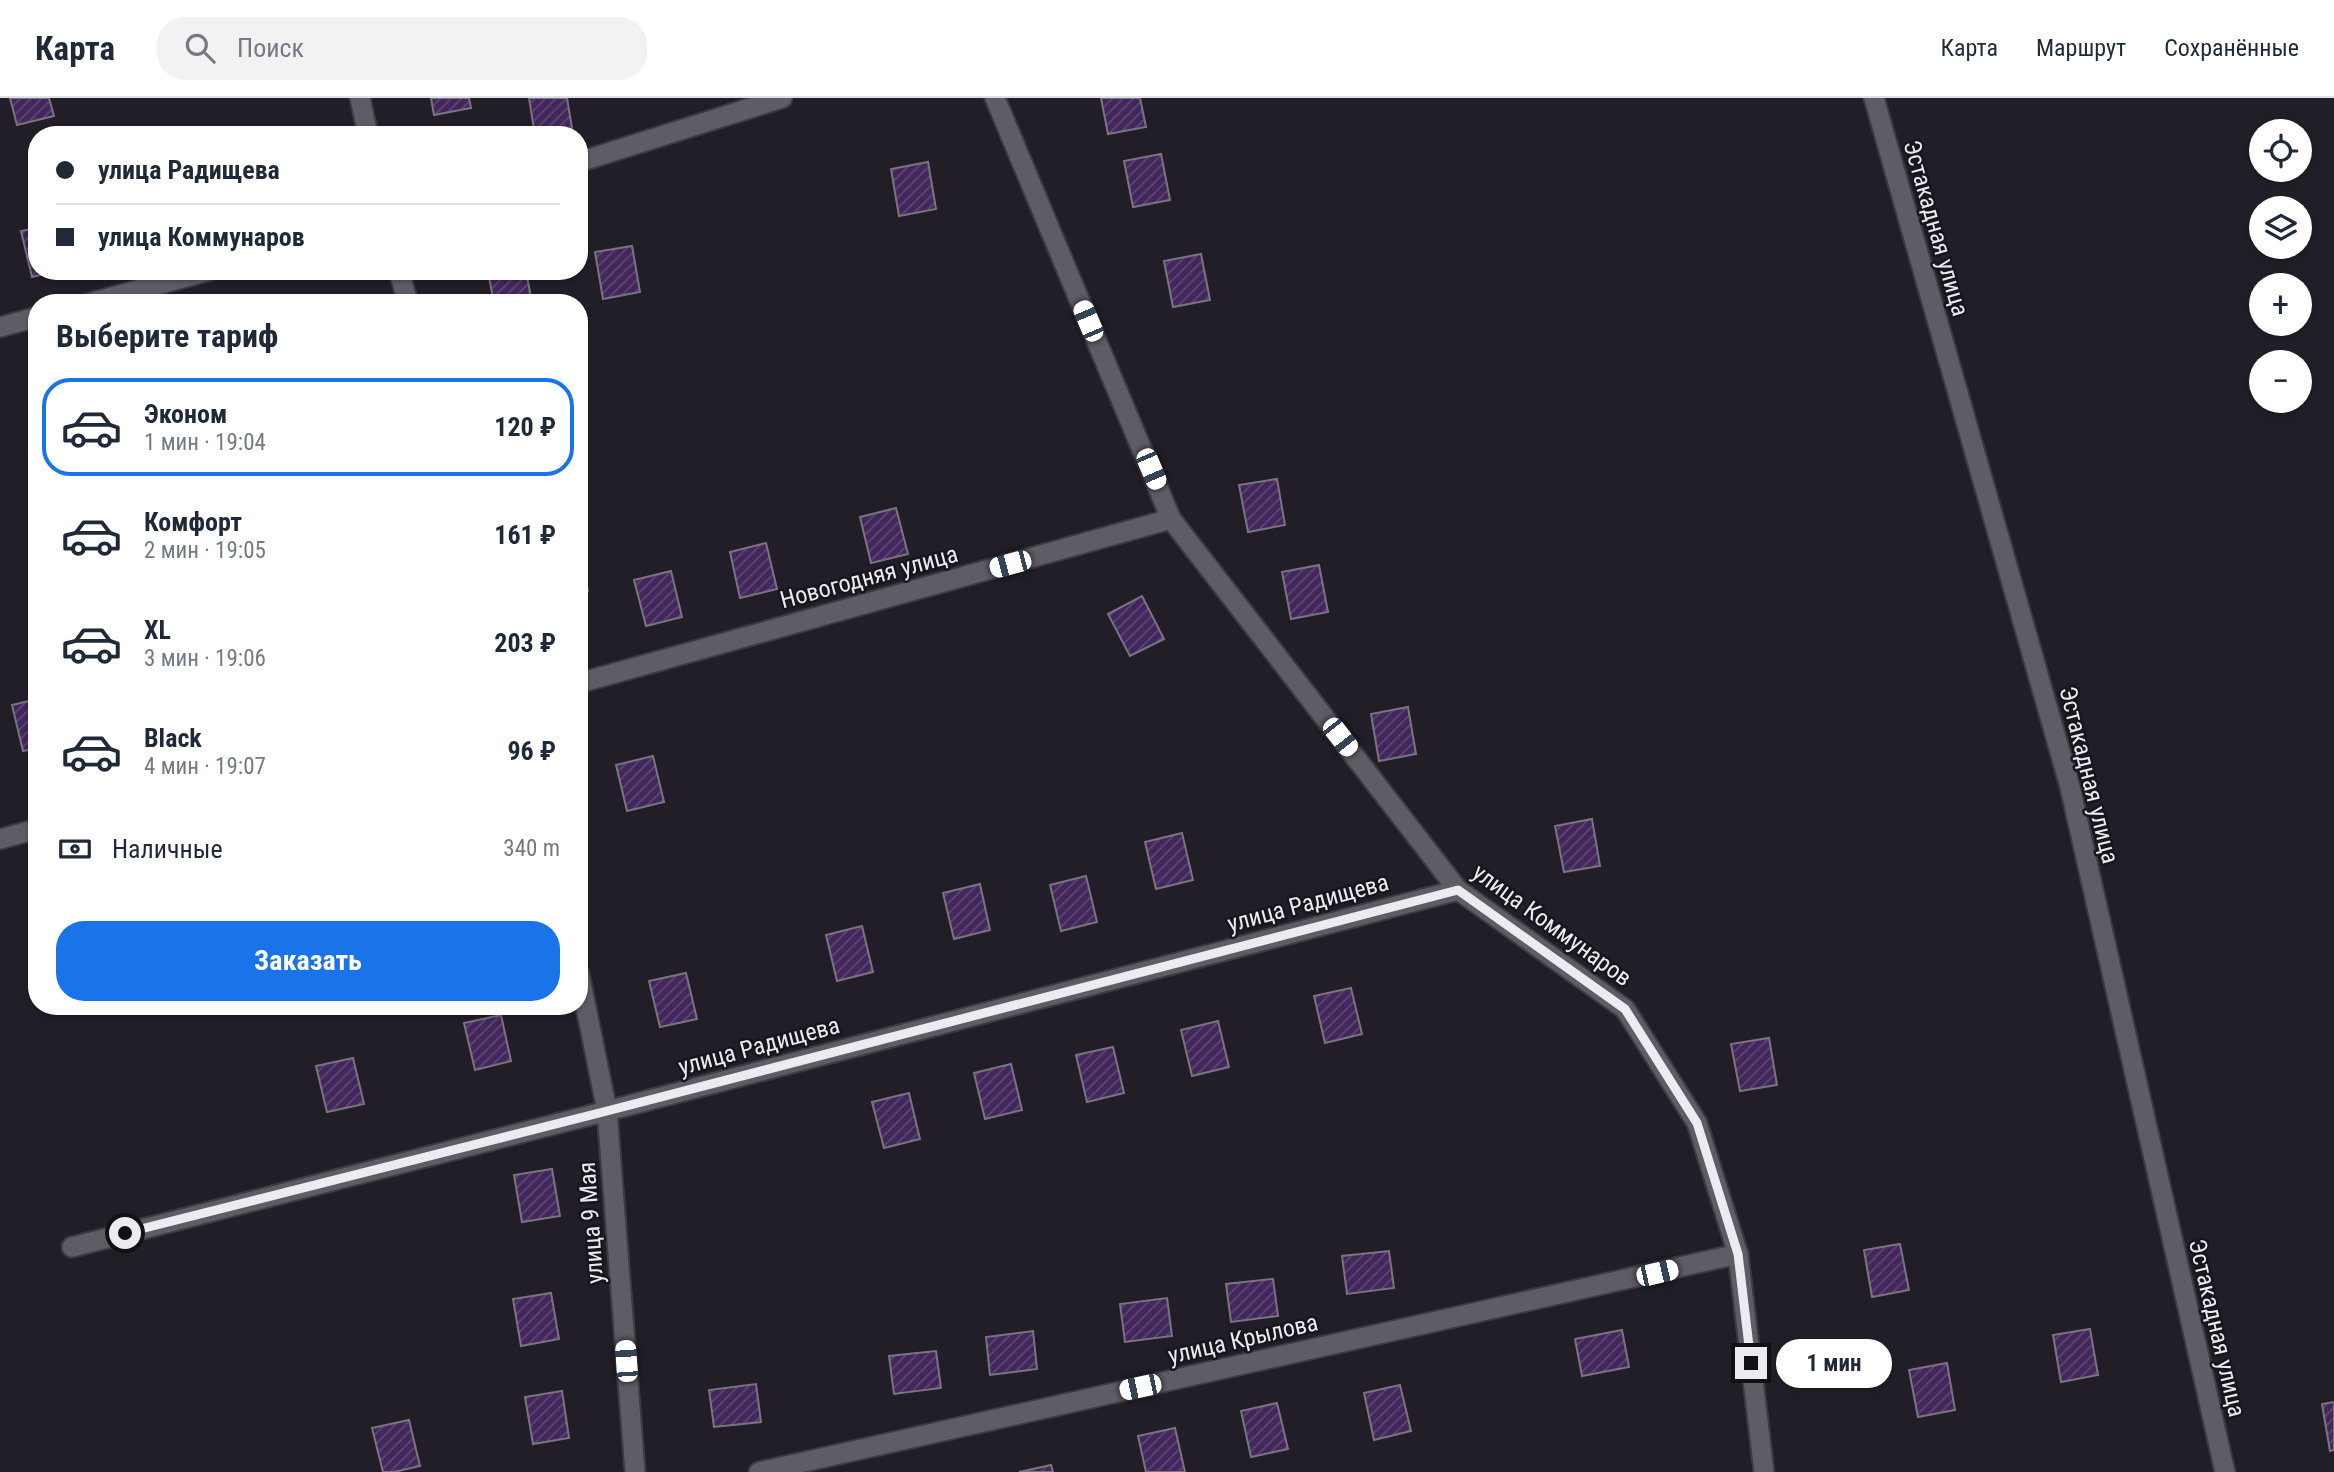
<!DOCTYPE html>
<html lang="ru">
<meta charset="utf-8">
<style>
body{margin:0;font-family:"Roboto Condensed",sans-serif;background:#f2f2f3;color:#1f2937;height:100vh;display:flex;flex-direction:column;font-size:26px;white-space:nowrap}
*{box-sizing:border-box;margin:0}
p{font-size:23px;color:#747a83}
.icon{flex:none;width:38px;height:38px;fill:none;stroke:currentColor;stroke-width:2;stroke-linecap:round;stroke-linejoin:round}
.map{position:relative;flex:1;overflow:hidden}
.details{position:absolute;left:28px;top:196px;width:560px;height:721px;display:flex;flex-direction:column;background:#fff;border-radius:28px;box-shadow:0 2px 5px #0004}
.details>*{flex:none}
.top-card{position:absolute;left:28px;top:28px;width:560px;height:154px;border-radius:28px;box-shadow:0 2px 5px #0004;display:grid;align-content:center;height:154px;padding:0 28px;background:#fff}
.tools{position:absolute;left:2249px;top:21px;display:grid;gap:14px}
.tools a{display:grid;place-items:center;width:63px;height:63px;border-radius:50%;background:#fff;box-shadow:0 2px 5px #0004;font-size:35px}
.end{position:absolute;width:32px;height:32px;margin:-16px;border:9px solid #edeaf0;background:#111;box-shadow:0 0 0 4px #111}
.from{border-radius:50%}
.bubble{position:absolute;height:49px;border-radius:24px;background:#fff;box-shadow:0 2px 5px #0004;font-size:23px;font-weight:700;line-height:49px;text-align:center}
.car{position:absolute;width:21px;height:42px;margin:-21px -10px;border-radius:9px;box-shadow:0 0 5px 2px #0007;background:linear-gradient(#fff 24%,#345 0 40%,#fff 0 76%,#345 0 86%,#fff 0)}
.top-card b{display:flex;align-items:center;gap:24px;height:66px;font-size:26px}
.top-card b+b{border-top:2px solid #e0e1e3}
.top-card i{width:18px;height:18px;background:#1f2937}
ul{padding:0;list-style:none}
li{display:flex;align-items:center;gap:21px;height:98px;margin:0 14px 10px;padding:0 14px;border:4px solid transparent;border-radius:28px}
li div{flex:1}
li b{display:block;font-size:26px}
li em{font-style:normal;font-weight:700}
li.active{border-color:#1a73e8}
li>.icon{width:63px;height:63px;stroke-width:1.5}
h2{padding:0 28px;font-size:32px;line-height:84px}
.pay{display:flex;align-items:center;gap:18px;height:77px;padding:0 28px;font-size:26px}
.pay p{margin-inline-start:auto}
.primary-button{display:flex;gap:14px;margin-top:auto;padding:14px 28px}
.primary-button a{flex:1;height:80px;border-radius:28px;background:#1a73e8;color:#fff;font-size:28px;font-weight:700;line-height:80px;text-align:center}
header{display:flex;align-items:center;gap:42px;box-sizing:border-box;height:98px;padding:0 35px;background:#fff;border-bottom:2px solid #e0e1e3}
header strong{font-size:33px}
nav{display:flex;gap:38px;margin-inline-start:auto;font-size:24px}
.search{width:490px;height:63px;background:#f2f2f3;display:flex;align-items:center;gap:18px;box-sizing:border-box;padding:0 24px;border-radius:28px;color:#747a83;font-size:26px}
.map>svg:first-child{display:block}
</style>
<header>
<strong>Карта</strong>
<div class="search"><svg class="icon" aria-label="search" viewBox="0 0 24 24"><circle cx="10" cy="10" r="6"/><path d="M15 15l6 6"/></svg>Поиск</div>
<nav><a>Карта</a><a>Маршрут</a><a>Сохранённые</a></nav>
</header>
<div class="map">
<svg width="2334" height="1374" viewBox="0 0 2334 1374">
<defs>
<pattern id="building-hatch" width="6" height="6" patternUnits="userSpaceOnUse" patternTransform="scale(1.75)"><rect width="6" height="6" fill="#42265c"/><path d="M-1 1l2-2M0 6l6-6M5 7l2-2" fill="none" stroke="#5e4674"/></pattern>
</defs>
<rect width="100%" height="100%" fill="#221e27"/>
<!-- building -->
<g fill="url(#building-hatch)" stroke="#79747f" stroke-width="2">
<polygon points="10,0 49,0 54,18 17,27"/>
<polygon points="431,0 469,0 471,10 434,17"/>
<polygon points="529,0 567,0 573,36 535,37"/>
<polygon points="1101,0 1140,0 1146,29 1108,36"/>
<polygon points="1161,56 1170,102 1133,109 1124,63"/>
<polygon points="928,64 936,111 899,118 891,71"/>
<polygon points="37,130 37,173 57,173 32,179 21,133"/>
<polygon points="632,148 640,194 603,201 595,154"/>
<polygon points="1201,156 1210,202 1173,209 1164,163"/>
<polygon points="526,173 532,205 494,205 488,174"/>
<polygon points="1277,381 1285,427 1248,434 1239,387"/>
<polygon points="896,410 908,456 871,465 860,419"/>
<polygon points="766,445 777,491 740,500 730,454"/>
<polygon points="579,456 588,493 579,495"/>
<polygon points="1319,467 1328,514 1291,521 1282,474"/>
<polygon points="671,473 682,519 646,528 634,482"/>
<polygon points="1142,498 1164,541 1130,558 1108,516"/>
<polygon points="37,601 37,650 23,653 12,607"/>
<polygon points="1408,609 1416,656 1379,663 1371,616"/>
<polygon points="653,658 664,704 627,713 616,667"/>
<polygon points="1592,721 1600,768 1564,774 1555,728"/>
<polygon points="1182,735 1193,782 1156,791 1145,744"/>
<polygon points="1086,778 1097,824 1061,833 1050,787"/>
<polygon points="980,786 990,832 954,841 943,795"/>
<polygon points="862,828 873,874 837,883 826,837"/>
<polygon points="686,875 697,921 660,929 649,883"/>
<polygon points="1351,890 1362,936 1325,945 1314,898"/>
<polygon points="501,917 511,963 475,972 464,925"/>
<polygon points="1218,923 1229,969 1192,978 1181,932"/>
<polygon points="1769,940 1777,987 1740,993 1731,946"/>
<polygon points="1113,949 1124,995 1087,1004 1076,957"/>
<polygon points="353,960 364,1006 327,1014 316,968"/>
<polygon points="1011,966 1022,1012 985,1021 974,975"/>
<polygon points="909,995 920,1041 884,1050 872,1004"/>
<polygon points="552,1071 560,1118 522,1124 514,1077"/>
<polygon points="1900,1146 1909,1192 1872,1199 1864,1152"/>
<polygon points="1389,1153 1394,1190 1347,1196 1342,1158"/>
<polygon points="1273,1181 1278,1218 1231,1224 1226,1186"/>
<polygon points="551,1195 559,1241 521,1248 513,1201"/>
<polygon points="1167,1200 1172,1238 1125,1244 1120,1206"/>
<polygon points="2090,1231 2098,1277 2061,1284 2053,1237"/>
<polygon points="1622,1232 1629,1269 1582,1278 1575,1241"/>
<polygon points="1033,1233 1037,1271 990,1277 986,1239"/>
<polygon points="936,1253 941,1290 894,1296 889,1258"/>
<polygon points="1947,1265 1955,1312 1918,1319 1909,1272"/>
<polygon points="756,1286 761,1324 714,1329 709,1292"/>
<polygon points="1400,1287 1411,1333 1374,1342 1364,1295"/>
<polygon points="562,1293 569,1340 533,1346 525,1299"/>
<polygon points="2334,1304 2334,1352 2330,1353 2322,1306"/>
<polygon points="1277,1305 1288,1351 1251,1359 1241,1313"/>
<polygon points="409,1322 420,1368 394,1374 383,1374 372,1330"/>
<polygon points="1175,1330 1185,1374 1146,1374 1138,1338"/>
<polygon points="1051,1367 1053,1374 1019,1374"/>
</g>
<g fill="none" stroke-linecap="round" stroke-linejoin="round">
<!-- minor casing -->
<g stroke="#3e3a41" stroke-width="23">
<g id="minor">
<polyline points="360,0 368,37"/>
<polyline points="995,0 1171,421 1458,792 1625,911 1697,1025 1738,1156 1764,1374"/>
<polyline points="1874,0 2070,689 2225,1374"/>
<polyline points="579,64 782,0"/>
<polyline points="399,173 408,205"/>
<polyline points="90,205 208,173"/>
<polyline points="0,229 37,219"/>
<polyline points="579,585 1171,421"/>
<polyline points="0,741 37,731"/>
<polyline points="579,875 607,1013 635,1374"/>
<polyline points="72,1149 607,1013 1458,792"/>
<polyline points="759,1374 1738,1156"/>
</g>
</g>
<!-- minor -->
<use href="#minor" stroke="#605c66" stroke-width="19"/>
</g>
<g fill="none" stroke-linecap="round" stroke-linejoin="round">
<!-- route -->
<polyline stroke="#edeaf0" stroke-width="9" points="125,1135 607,1013 1458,792 1625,911 1697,1025 1738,1156 1751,1265"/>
</g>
<g text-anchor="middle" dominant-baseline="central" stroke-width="5" stroke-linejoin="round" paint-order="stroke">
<!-- street labels -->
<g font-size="24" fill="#edeaf0" stroke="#19151d">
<text transform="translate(1936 130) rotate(74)">Эстакадная улица</text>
<text transform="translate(869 479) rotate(-15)">Новогодняя улица</text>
<text transform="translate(2089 677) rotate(76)">Эстакадная улица</text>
<text transform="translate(1308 805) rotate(-15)">улица Радищева</text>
<text transform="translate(1552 827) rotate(36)">улица Коммунаров</text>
<text transform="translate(759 948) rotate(-15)">улица Радищева</text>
<text transform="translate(591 1125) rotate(-94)">улица 9 Мая</text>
<text transform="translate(2217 1230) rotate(77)">Эстакадная улица</text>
<text transform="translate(1243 1241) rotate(-13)">улица Крылова</text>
</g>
</g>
</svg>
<div class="tools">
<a><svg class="icon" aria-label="locate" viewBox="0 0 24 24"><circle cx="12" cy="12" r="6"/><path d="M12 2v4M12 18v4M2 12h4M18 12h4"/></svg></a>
<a><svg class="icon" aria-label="layers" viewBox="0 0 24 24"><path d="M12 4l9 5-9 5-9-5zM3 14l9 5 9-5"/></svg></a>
<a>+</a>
<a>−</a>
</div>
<i class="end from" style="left:125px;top:1135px"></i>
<i class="end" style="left:1751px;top:1265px"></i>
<div class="bubble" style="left:1776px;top:1241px;width:116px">1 мин</div>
<i class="car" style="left:1088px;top:223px;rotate:337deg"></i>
<i class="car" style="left:1151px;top:371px;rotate:157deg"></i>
<i class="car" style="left:1010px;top:466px;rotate:255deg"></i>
<i class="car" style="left:1340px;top:639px;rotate:142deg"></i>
<i class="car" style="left:1657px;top:1175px;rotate:77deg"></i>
<i class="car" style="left:626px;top:1263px;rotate:356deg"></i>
<i class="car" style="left:1140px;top:1289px;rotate:258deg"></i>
<div class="top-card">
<b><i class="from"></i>улица Радищева</b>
<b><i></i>улица Коммунаров</b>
</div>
<section class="details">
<h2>Выберите тариф</h2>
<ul>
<li class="active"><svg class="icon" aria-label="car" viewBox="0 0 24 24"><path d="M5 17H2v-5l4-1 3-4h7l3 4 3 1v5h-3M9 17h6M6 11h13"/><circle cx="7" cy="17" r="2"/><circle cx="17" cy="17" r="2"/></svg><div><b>Эконом</b><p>1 мин · 19:04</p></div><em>120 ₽</em></li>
<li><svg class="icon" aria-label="car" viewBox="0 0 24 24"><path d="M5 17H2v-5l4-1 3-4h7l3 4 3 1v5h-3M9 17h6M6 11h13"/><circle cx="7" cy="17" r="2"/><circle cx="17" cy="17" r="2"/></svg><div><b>Комфорт</b><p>2 мин · 19:05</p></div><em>161 ₽</em></li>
<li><svg class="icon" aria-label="car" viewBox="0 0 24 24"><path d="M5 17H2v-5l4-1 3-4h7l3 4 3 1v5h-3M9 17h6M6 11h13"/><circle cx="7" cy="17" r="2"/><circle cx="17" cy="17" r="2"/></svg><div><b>XL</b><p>3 мин · 19:06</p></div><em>203 ₽</em></li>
<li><svg class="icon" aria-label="car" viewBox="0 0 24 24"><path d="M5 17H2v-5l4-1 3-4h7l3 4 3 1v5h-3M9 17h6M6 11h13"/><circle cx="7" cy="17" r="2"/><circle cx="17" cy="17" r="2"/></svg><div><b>Black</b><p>4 мин · 19:07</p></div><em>96 ₽</em></li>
</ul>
<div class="pay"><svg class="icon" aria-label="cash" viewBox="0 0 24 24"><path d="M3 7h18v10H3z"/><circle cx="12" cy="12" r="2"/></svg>Наличные<p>340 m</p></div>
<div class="primary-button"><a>Заказать</a></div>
</section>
</div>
